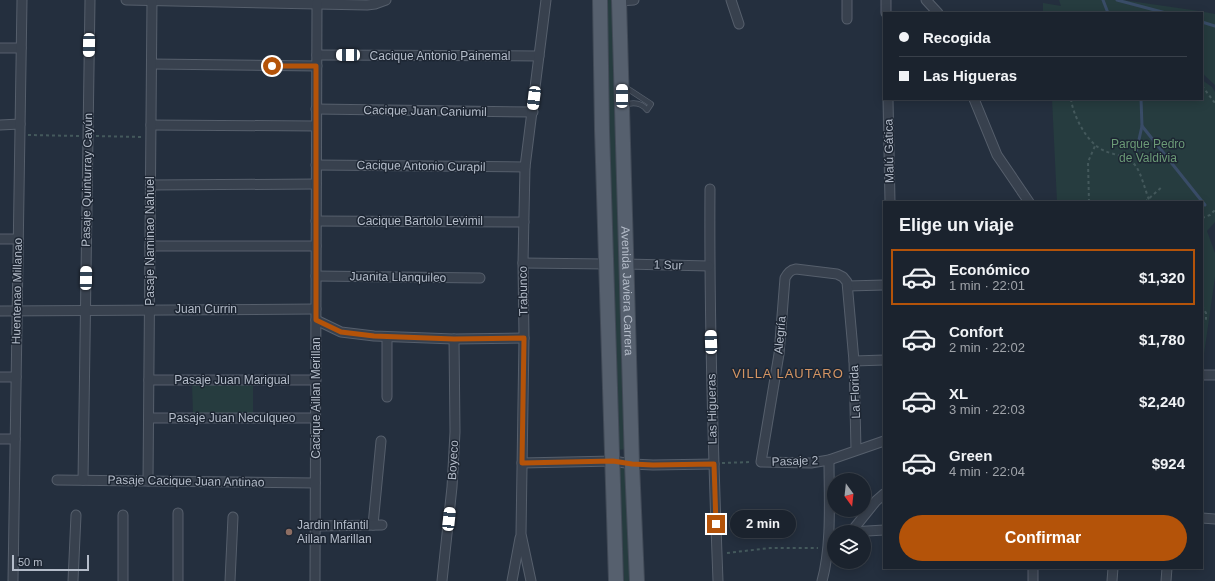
<!DOCTYPE html>
<html lang="es">
<meta charset="utf-8">
<style>
body{margin:0;font-family:Arial,sans-serif;background:#242b36;color:#f1f3f6;height:100vh;display:flex;flex-direction:column;font-size:15px;white-space:nowrap}
*{box-sizing:border-box;margin:0}
p{font-size:13px;color:#a0a4aa}
.icon{flex:none;width:22px;height:22px;fill:none;stroke:currentColor;stroke-width:2;stroke-linecap:round;stroke-linejoin:round}
.map{position:relative;flex:1;overflow:hidden}
.details{position:absolute;left:883px;top:201px;width:320px;height:368px;display:flex;flex-direction:column;background:#1b232e;border-radius:0px;box-shadow:0 2px 10px #0003,0 0 0 1px #39404a}
.details>*{flex:none}
.banner{position:absolute;left:883px;top:12px;width:320px;height:88px;border-radius:0px;box-shadow:0 2px 10px #0003,0 0 0 1px #39404a;display:grid;align-content:center;height:88px;padding:0 16px;background:#1b232e}
.needle{width:26px;rotate:165deg}
.tools{position:absolute;left:827px;top:473px;display:grid;gap:8px}
.tools a{display:grid;place-items:center;width:44px;height:44px;border-radius:50%;background:#1b232e;box-shadow:0 2px 10px #0003,0 0 0 1px #39404a;font-size:20px}
.scale{position:absolute;left:12px;bottom:10px;width:77px;box-sizing:border-box;padding-left:4px;border:2px solid #b4bcc9;border-top:0;font-size:11px;line-height:14px;white-space:nowrap;color:#b4bcc9;-webkit-text-stroke:3px #1d2633;paint-order:stroke}
.end{position:absolute;width:18px;height:18px;margin:-9px;border:5px solid #b45309;background:#fff;box-shadow:0 0 0 2px #fff}
.from{border-radius:50%}
.bubble{position:absolute;height:28px;border-radius:14px;background:#1b232e;box-shadow:0 2px 10px #0003,0 0 0 1px #39404a;font-size:13px;font-weight:800;line-height:28px;text-align:center}
.car{position:absolute;width:12px;height:24px;margin:-12px -6px;border-radius:5px;box-shadow:0 0 3px 1px #0007;background:linear-gradient(#fff 24%,#345 0 40%,#fff 0 76%,#345 0 86%,#fff 0)}
.banner b{display:flex;align-items:center;gap:14px;height:38px;font-size:15px}
.banner b+b{border-top:1px solid #39404a}
.banner i{width:10px;height:10px;background:#f1f3f6}
ul{padding:0;list-style:none}
li{display:flex;align-items:center;gap:12px;height:56px;margin:0 8px 6px;padding:0 8px;border:2px solid transparent;border-radius:0px}
li div{flex:1}
li b{display:block;font-size:15px}
li em{font-style:normal;font-weight:800}
li.current{border-color:#b45309}
li>.icon{width:36px;height:36px;stroke-width:1.5}
h2{padding:0 16px;font-size:18px;line-height:48px}
.cta{display:flex;gap:8px;margin-top:auto;padding:8px 16px}
.cta a{flex:1;height:46px;border-radius:24px;background:#b45309;color:#fff;font-size:16px;font-weight:800;line-height:46px;text-align:center}
.map>svg:first-child{display:block}
</style>
<div class="map">
<svg width="1215" height="581" viewBox="0 0 1215 581">
<rect width="100%" height="100%" fill="#242f3e"/>
<!-- green -->
<g fill="#263c3f">
<polygon points="603,0 613,0 628,449 617,450"/>
<polygon points="1059,0 1123,0 1199,11 1215,14 1215,85 1202,73 1202,13 1043,13 1043,3 1061,6"/>
<polygon points="1202,80 1212,87 1215,92 1215,222 1207,231 1215,253 1215,277 1204,354 1202,356 1202,202 1057,202 1052,99 1202,99"/>
<polygon points="192,384 253,384 253,414 193,414"/>
<polygon points="619,468 629,468 633,581 624,581"/>
</g>
<g fill="none" stroke-linecap="round" stroke-linejoin="round">
<!-- stream -->
<g stroke="#394c67" stroke-width="3">
<polyline points="1103,0 1108,13"/>
<polyline points="1117,0 1166,13"/>
<polyline points="1202,22 1215,26"/>
<polyline points="1142,126 1205,205"/>
<polyline points="1136,153 1142,126 1141,99"/>
</g>
<!-- lane casing -->
<g stroke="#565f6c" stroke-width="6">
<path id="lane" d="M 624,105 C 633,102 641,102 647,110 L 651,104 L 625,87"/>
</g>
<!-- street casing -->
<g stroke="#565f6c" stroke-width="11">
<g id="street">
<polyline points="126,0 367,5 375,4 386,0"/>
<polyline points="731,0 739,24"/>
<polyline points="847,0 847,19"/>
<polyline points="886,0 886,13"/>
<polyline points="926,0 938,13"/>
<polyline points="619,1 634,0"/>
<polyline points="0,48 21,48"/>
<polyline points="317,55 539,56"/>
<polyline points="152,64 317,66"/>
<polyline points="888,99 890,202"/>
<polyline points="974,99 997,155 1029,202"/>
<polyline points="316,109 533,112"/>
<polyline points="0,125 20,124"/>
<polyline points="151,125 316,126"/>
<polyline points="316,165 525,167"/>
<polyline points="151,185 316,184"/>
<path d="M 710,189 C 709,320 713,450 718,581"/>
<polyline points="316,221 524,222"/>
<polyline points="0,239 18,239"/>
<polyline points="150,246 316,246"/>
<polyline points="523,263 607,264"/>
<polyline points="626,264 709,266"/>
<polyline points="316,276 480,278"/>
<polyline points="848,286 884,285"/>
<polyline points="0,311 316,309"/>
<polyline points="316,320 341,332 374,336 454,339 524,338"/>
<polyline points="387,337 387,397"/>
<polyline points="854,361 884,360"/>
<polyline points="1202,375 1215,375"/>
<polyline points="0,377 16,377"/>
<polyline points="149,380 316,380"/>
<polyline points="149,418 315,418"/>
<polyline points="0,439 15,439"/>
<path d="M 856,450 L 854,361 L 847,282 L 843,277 L 837,274 L 796,269 C 790,270 788,273 785,278 L 779,354 L 761,462 L 811,463 L 829,460 L 884,441"/>
<polyline points="522,463 613,461 632,464 653,465 714,464"/>
<polyline points="57,480 315,483"/>
<polyline points="83,480 90,0"/>
<polyline points="148,481 152,0"/>
<polyline points="1202,518 1215,519"/>
<polyline points="373,525 381,441"/>
<polyline points="315,526 382,525"/>
<polyline points="851,532 876,501 884,494"/>
<polyline points="851,532 884,530"/>
<polyline points="13,581 22,0"/>
<polyline points="73,581 76,515"/>
<polyline points="123,581 123,515"/>
<polyline points="178,581 178,513"/>
<polyline points="230,581 233,517"/>
<polyline points="315,581 317,3 318,0"/>
<polyline points="442,581 452,487 455,432 454,339"/>
<polyline points="512,581 520,538"/>
<polyline points="531,581 521,534 524,338 523,263 525,167 546,0"/>
<path d="M 822,581 C 832,545 829,498 829,460"/>
<polyline points="1033,581 1033,568"/>
<polyline points="1112,581 1113,568"/>
<polyline points="1166,581 1167,568"/>
</g>
</g>
<!-- primary casing -->
<g stroke="#414a57" stroke-width="16">
<g id="primary">
<polyline points="600,0 602,130 616,581"/>
<path id="s1" d="M 619,0 L 632,464 L 637,581"/>
</g>
</g>
<!-- path -->
<g stroke="#44595c" stroke-width="2" stroke-dasharray="3 3" stroke-linecap="butt">
<polyline points="1202,86 1215,103"/>
<path d="M 1071,99 C 1073,116 1088,145 1105,151 C 1114,155 1128,156 1135,165 C 1142,174 1145,191 1150,202"/>
<polyline points="28,135 80,136"/>
<polyline points="96,136 142,137"/>
<polyline points="1089,202 1088,162 1095,146"/>
<polyline points="1145,202 1163,186"/>
<polyline points="1202,218 1210,215 1215,210"/>
<polyline points="1202,306 1206,313 1206,319 1202,324"/>
<polyline points="722,463 751,462"/>
<polyline points="727,553 770,548 818,548"/>
</g>
<!-- lane -->
<use href="#lane" stroke="#38414e" stroke-width="4.5"/>
<!-- street -->
<use href="#street" stroke="#38414e" stroke-width="9"/>
<!-- primary -->
<use href="#primary" stroke="#56606e" stroke-width="14"/>
</g>
<g fill="none" stroke-linecap="round" stroke-linejoin="round">
<!-- route -->
<polyline stroke="#b45309" stroke-width="5" points="272,66 316,66 316,320 341,332 374,336 454,339 524,338 522,463 613,461 632,464 653,465 714,464 716,524"/>
</g>
<!-- markers -->
<circle fill="#8d6e63" stroke="#1d2633" stroke-width="1.5" cx="289" cy="532" r="4"/>
<g text-anchor="middle" dominant-baseline="central" stroke-width="3" stroke-linejoin="round" paint-order="stroke">
<!-- street labels -->
<g font-size="12" fill="#b4bcc9" stroke="#1d2633">
<text x="440" y="56">Cacique Antonio Painemal</text>
<text transform="translate(425 111) rotate(1)">Cacique Juan Caniumil</text>
<text transform="translate(889 151) rotate(-91)">Malú Gática</text>
<text transform="translate(421 166) rotate(1)">Cacique Antonio Curapil</text>
<text transform="translate(87 180) rotate(-89)">Pasaje Quinturray Cayún</text>
<text x="420" y="221">Cacique Bartolo Levimil</text>
<text transform="translate(150 241) rotate(-90)">Pasaje Naminao Nahuel</text>
<text transform="translate(668 265) rotate(2)">1 Sur</text>
<text transform="translate(398 277) rotate(1)">Juanita Llanquileo</text>
<text transform="translate(17 291) rotate(-89)">Huentenao Millanao</text>
<text transform="translate(523 291) rotate(-91)">Trabunco</text>
<text stroke="none"><textPath href="#s1" startOffset="291">Avenida Javiera Carrera</textPath></text>
<text x="206" y="309">Juan Currin</text>
<text transform="translate(780 335) rotate(-85)">Alegría</text>
<text x="232" y="380">Pasaje Juan Marigual</text>
<text transform="translate(855 392) rotate(-92)">La Florida</text>
<text transform="translate(316 398) rotate(-90)">Cacique Aillan Merillan</text>
<text transform="translate(712 409) rotate(-91)">Las Higueras</text>
<text x="232" y="418">Pasaje Juan Neculqueo</text>
<text transform="translate(453 460) rotate(-87)">Boyeco</text>
<text transform="translate(795 461) rotate(-2)">Pasaje 2</text>
<text transform="translate(186 481) rotate(1)">Pasaje Cacique Juan Antinao</text>
</g>
<!-- park labels -->
<g font-size="12" fill="#6b9a76" stroke="#1d2633">
<text x="1148" y="144">Parque Pedro<tspan x="1148" dy="14">de Valdivia</tspan></text>
</g>
<!-- poi labels -->
<g font-size="12" fill="#b4bcc9" stroke="#1d2633" text-anchor="start">
<text x="297" y="525">Jardin Infantil<tspan x="297" dy="14">Aillan Marillan</tspan></text>
</g>
<!-- neighbourhood labels -->
<g font-size="13" letter-spacing="1" fill="#d59563" stroke="#1d2633">
<text x="788" y="373">VILLA LAUTARO</text>
</g>
</g>
</svg>
<div class="tools">
<a><svg class="needle" viewBox="-14 -14 28 28"><path d="M0-13l5 13h-10z" fill="#e53935"/><path d="M0 13l5-13h-10z" fill="#a0a4aa"/></svg></a>
<a><svg class="icon" aria-label="layers" viewBox="0 0 24 24"><path d="M12 4l9 5-9 5-9-5zM3 14l9 5 9-5"/></svg></a>
</div>
<div class="scale">50 m</div>
<i class="end from" style="left:272px;top:66px"></i>
<i class="end" style="left:716px;top:524px"></i>
<div class="bubble" style="left:730px;top:510px;width:66px">2 min</div>
<i class="car" style="left:89px;top:45px;rotate:181deg"></i>
<i class="car" style="left:348px;top:55px;rotate:270deg"></i>
<i class="car" style="left:622px;top:96px;rotate:0deg"></i>
<i class="car" style="left:534px;top:98px;rotate:187deg"></i>
<i class="car" style="left:86px;top:278px;rotate:1deg"></i>
<i class="car" style="left:711px;top:342px;rotate:358deg"></i>
<i class="car" style="left:449px;top:519px;rotate:6deg"></i>
<div class="banner">
<b><i class="from"></i>Recogida</b>
<b><i></i>Las Higueras</b>
</div>
<section class="details">
<h2>Elige un viaje</h2>
<ul>
<li class="current"><svg class="icon" aria-label="car" viewBox="0 0 24 24"><path d="M5 17H2v-5l4-1 3-4h7l3 4 3 1v5h-3M9 17h6M6 11h13"/><circle cx="7" cy="17" r="2"/><circle cx="17" cy="17" r="2"/></svg><div><b>Económico</b><p>1 min · 22:01</p></div><em>$1,320</em></li>
<li><svg class="icon" aria-label="car" viewBox="0 0 24 24"><path d="M5 17H2v-5l4-1 3-4h7l3 4 3 1v5h-3M9 17h6M6 11h13"/><circle cx="7" cy="17" r="2"/><circle cx="17" cy="17" r="2"/></svg><div><b>Confort</b><p>2 min · 22:02</p></div><em>$1,780</em></li>
<li><svg class="icon" aria-label="car" viewBox="0 0 24 24"><path d="M5 17H2v-5l4-1 3-4h7l3 4 3 1v5h-3M9 17h6M6 11h13"/><circle cx="7" cy="17" r="2"/><circle cx="17" cy="17" r="2"/></svg><div><b>XL</b><p>3 min · 22:03</p></div><em>$2,240</em></li>
<li><svg class="icon" aria-label="car" viewBox="0 0 24 24"><path d="M5 17H2v-5l4-1 3-4h7l3 4 3 1v5h-3M9 17h6M6 11h13"/><circle cx="7" cy="17" r="2"/><circle cx="17" cy="17" r="2"/></svg><div><b>Green</b><p>4 min · 22:04</p></div><em>$924</em></li>
</ul>
<div class="cta"><a>Confirmar</a></div>
</section>
</div>
